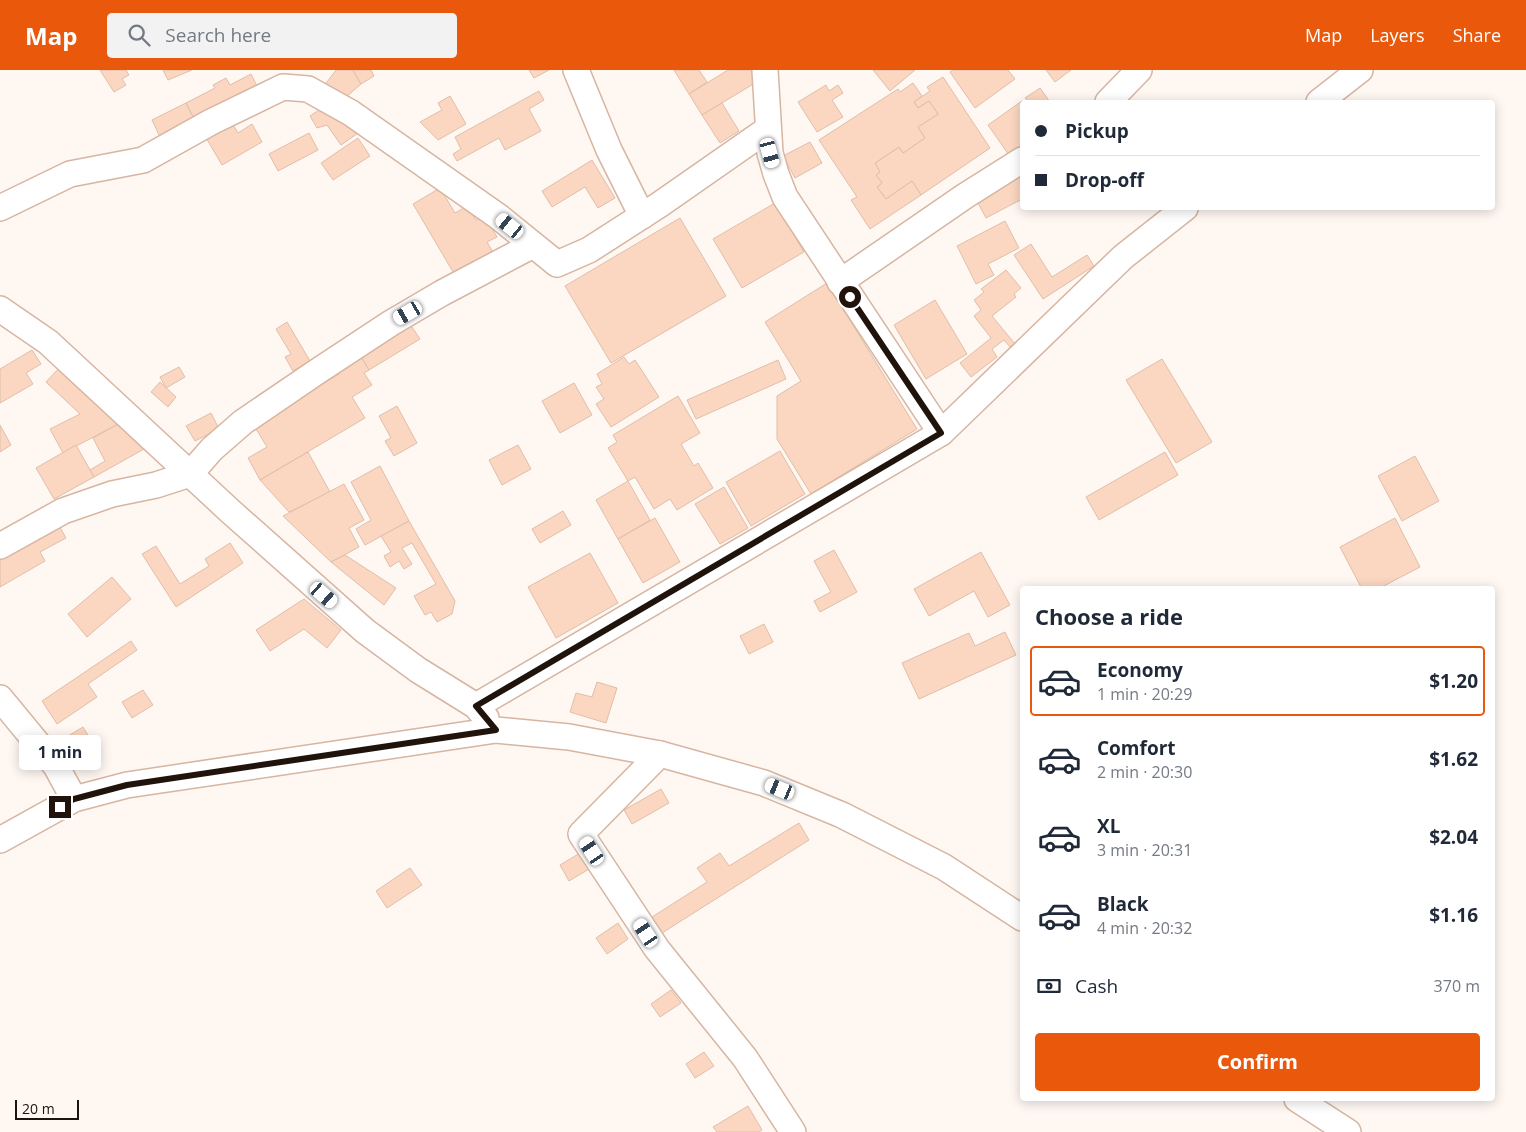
<!DOCTYPE html>
<meta charset="utf-8">
<style>
body{margin:0;font-family:"Open Sans",sans-serif;background:#f2f2f3;color:#1f2937;height:100vh;display:flex;flex-direction:column;font-size:19px;white-space:nowrap}
*{box-sizing:border-box;margin:0}
p{font-size:16px;color:#747a83}
.icon{flex:none;width:28px;height:28px;fill:none;stroke:currentColor;stroke-width:2;stroke-linecap:round;stroke-linejoin:round}
.map{position:relative;flex:1;overflow:hidden}
.details{position:absolute;left:1020px;top:516px;width:475px;height:515px;display:flex;flex-direction:column;background:#fff;border-radius:5px;box-shadow:0 2px 12px #0003}
.details>*{flex:none}
.banner{position:absolute;left:1020px;top:30px;width:475px;height:110px;border-radius:5px;box-shadow:0 2px 12px #0003;display:grid;align-content:center;height:110px;padding:0 15px;background:#fff}
.scale{position:absolute;left:15px;bottom:12px;width:64px;box-sizing:border-box;padding-left:5px;border:2px solid #1f130c;border-top:0;font-size:14px;line-height:18px;white-space:nowrap;color:#1f130c;-webkit-text-stroke:4px #fef7f2;paint-order:stroke}
.end{position:absolute;width:22px;height:22px;margin:-11px;border:6px solid #1f130c;background:#fff;box-shadow:0 0 0 2px #fff}
.from{border-radius:50%}
.bubble{position:absolute;height:35px;border-radius:5px;background:#fff;box-shadow:0 2px 12px #0003;font-size:16px;font-weight:700;line-height:35px;text-align:center}
.car{position:absolute;width:15px;height:30px;margin:-15px -8px;border-radius:6px;box-shadow:0 0 4px 1px #0007;background:linear-gradient(#fff 24%,#345 0 40%,#fff 0 76%,#345 0 86%,#fff 0)}
.banner b{display:flex;align-items:center;gap:18px;height:48px;font-size:19px}
.banner b+b{border-top:1px solid #e0e1e3}
.banner i{width:12px;height:12px;background:#1f2937}
ul{padding:0;list-style:none}
li{display:flex;align-items:center;gap:15px;height:70px;margin:0 10px 8px;padding:0 5px;border:2px solid transparent;border-radius:5px}
li div{flex:1}
li b{display:block;font-size:19px}
li em{font-style:normal;font-weight:700}
li.on{border-color:#ea580c}
li>.icon{width:45px;height:45px;stroke-width:1.5}
h2{padding:0 15px;font-size:22px;line-height:60px}
.pay{display:flex;align-items:center;gap:12px;height:55px;padding:0 15px;font-size:19px}
.pay p{margin-inline-start:auto}
.primary-button{display:flex;gap:10px;margin-top:auto;padding:10px 15px}
.primary-button a{flex:1;height:58px;border-radius:5px;background:#ea580c;color:#fff;font-size:20px;font-weight:700;line-height:58px;text-align:center}
header{display:flex;align-items:center;gap:30px;box-sizing:border-box;height:70px;padding:0 25px;background:#ea580c;color:#fff}
header strong{font-size:24px}
nav{display:flex;gap:28px;margin-inline-start:auto;font-size:18px}
.search{width:350px;height:45px;background:#f2f2f3;display:flex;align-items:center;gap:12px;box-sizing:border-box;padding:0 18px;border-radius:5px;color:#747a83;font-size:19px}
.map>svg:first-child{display:block}
</style>
<header>
<strong>Map</strong>
<div class="search"><svg class="icon" aria-label="search" viewBox="0 0 24 24"><circle cx="10" cy="10" r="6"/><path d="M15 15l6 6"/></svg>Search here</div>
<nav><a>Map</a><a>Layers</a><a>Share</a></nav>
</header>
<div class="map">
<svg width="1526" height="1062" viewBox="0 0 1526 1062">
<rect width="100%" height="100%" fill="#fef7f2"/>
<!-- building -->
<g fill="#fbd7c2" stroke="#e0bea9">
<polygon points="100,0 126,0 129,5 122,9 126,15 114,22"/>
<polygon points="163,0 192,0 168,10"/>
<polygon points="336,0 353,0 361,14 345,28 324,16"/>
<polygon points="353,0 371,0 374,6 361,14"/>
<polygon points="529,0 549,0 534,8"/>
<polygon points="674,0 699,0 707,12 689,24"/>
<polygon points="728,0 758,0 760,10 702,45 689,24"/>
<polygon points="873,0 915,0 890,21"/>
<polygon points="953,0 1008,0 1015,9 975,38 950,2"/>
<polygon points="1046,0 1071,0 1055,12"/>
<polygon points="251,4 258,18 194,49 186,33 215,18 213,15 226,8 230,15"/>
<polygon points="943,7 990,78 921,125 912,111 886,129 877,117 882,113 876,105 880,102 875,93 899,77 903,83 925,68 918,57 938,44 929,31 918,38 914,32 930,21 927,17"/>
<polygon points="913,13 922,26 914,32 918,38 929,31 938,44 918,57 925,68 903,83 899,77 875,93 880,102 876,105 882,113 877,117 886,129 912,111 921,125 870,159 851,130 857,127 819,70 898,19 900,22"/>
<polygon points="826,15 829,21 838,15 843,23 832,30 843,47 817,62 798,32"/>
<polygon points="1040,18 1050,32 1029,32 1025,28"/>
<polygon points="539,21 544,30 529,39 541,61 505,80 499,68 457,91 453,84 461,79 455,67"/>
<polygon points="450,26 466,54 438,70 420,52 442,40 438,33"/>
<polygon points="1022,31 1024,32 1022,75 1009,85 988,55"/>
<polygon points="186,33 194,49 160,67 152,50"/>
<polygon points="722,33 739,61 720,73 702,45"/>
<polygon points="325,36 361,61 341,75 327,55 317,58 310,46"/>
<polygon points="231,51 238,63 252,54 262,72 222,95 205,66"/>
<polygon points="309,63 318,80 278,101 269,84"/>
<polygon points="358,68 370,86 333,110 321,93"/>
<polygon points="810,72 822,93 795,108 783,86"/>
<polygon points="592,90 615,128 598,138 585,117 552,137 542,121"/>
<polygon points="1022,104 1022,129 986,148 976,129"/>
<polygon points="440,118 455,143 467,136 476,150 484,145 497,167 487,172 494,184 456,207 413,134"/>
<polygon points="775,133 804,182 742,218 713,169"/>
<polygon points="680,148 726,226 611,293 565,216"/>
<polygon points="1005,151 1019,178 988,194 994,205 976,214 957,176"/>
<polygon points="1031,174 1052,207 1087,185 1094,196 1043,229 1014,185"/>
<polygon points="1006,200 1021,218 1014,224 1016,227 992,246 1015,274 1010,277 1004,270 992,279 997,287 971,307 960,293 991,268 974,246 981,240 974,230 984,222 981,219"/>
<polygon points="827,213 917,359 811,424 777,369 777,326 801,311 765,252"/>
<polygon points="935,230 967,284 926,309 894,255"/>
<polygon points="287,252 310,291 293,301 285,287 291,284 276,259"/>
<polygon points="410,254 420,269 369,300 360,285"/>
<polygon points="32,280 41,294 26,303 33,314 0,333 0,299"/>
<polygon points="360,285 369,300 364,303 372,315 352,327 365,348 260,410 248,388 267,377 253,354 339,304 336,299"/>
<polygon points="624,287 629,294 635,290 659,327 611,357 596,334 604,329 596,317 602,314 597,304"/>
<polygon points="1162,289 1212,372 1176,393 1126,310"/>
<polygon points="778,290 786,309 696,349 687,330"/>
<polygon points="179,297 185,307 166,318 160,307"/>
<polygon points="59,298 120,353 63,383 50,359 80,344 46,312"/>
<polygon points="160,312 176,327 168,337 151,322"/>
<polygon points="574,313 592,345 560,363 542,331"/>
<polygon points="678,326 700,363 681,374 694,396 698,393 713,418 677,440 670,429 654,439 635,407 628,411 608,378 617,372 613,365"/>
<polygon points="397,336 417,373 394,386 385,371 391,368 379,346"/>
<polygon points="211,343 219,359 195,371 186,356"/>
<polygon points="120,353 144,379 94,407 90,400 105,391 93,368"/>
<polygon points="0,355 11,375 0,382"/>
<polygon points="76,375 94,407 54,429 36,398"/>
<polygon points="518,375 531,399 502,415 489,390"/>
<polygon points="780,381 805,424 751,456 726,412"/>
<polygon points="308,382 330,422 289,442 260,410"/>
<polygon points="1165,382 1178,405 1099,450 1086,427"/>
<polygon points="1415,386 1439,431 1402,451 1378,406"/>
<polygon points="380,396 409,451 365,475 356,459 371,450 351,412"/>
<polygon points="628,411 650,450 618,469 596,430"/>
<polygon points="344,414 364,450 349,458 359,477 331,492 283,446"/>
<polygon points="724,417 748,458 720,474 695,434"/>
<polygon points="563,441 571,455 540,473 532,459"/>
<polygon points="655,448 680,492 643,513 618,469"/>
<polygon points="1395,448 1420,497 1378,519 1362,519 1340,477"/>
<polygon points="409,451 455,531 452,544 437,552 431,542 425,545 414,526 436,514 412,473 402,478 412,494 404,499 399,491 390,497 384,486 391,482 381,466"/>
<polygon points="58,454 66,468 40,482 45,491 0,517 0,486"/>
<polygon points="230,473 243,493 176,537 142,484 156,476 180,514 209,496 205,489"/>
<polygon points="834,480 857,522 820,542 814,531 831,522 814,491"/>
<polygon points="981,482 1010,535 988,547 974,521 929,546 914,519"/>
<polygon points="590,483 618,533 556,568 528,517"/>
<polygon points="345,485 396,518 384,535 331,492"/>
<polygon points="112,507 131,529 87,567 68,544"/>
<polygon points="304,529 341,560 327,578 304,559 270,581 256,560"/>
<polygon points="764,554 773,572 749,584 740,566"/>
<polygon points="1005,562 1016,585 919,629 902,593 969,563 975,576"/>
<polygon points="131,571 137,580 88,614 97,627 57,654 42,631"/>
<polygon points="597,612 617,618 606,653 570,642 576,623 592,627"/>
<polygon points="143,620 153,635 132,648 122,632"/>
<polygon points="83,657 92,672 68,686 60,671"/>
<polygon points="661,719 669,733 632,754 624,740"/>
<polygon points="799,753 809,770 662,863 652,847 707,812 697,798 720,783 729,796"/>
<polygon points="580,783 589,799 569,811 560,795"/>
<polygon points="410,798 422,815 387,838 376,821"/>
<polygon points="618,853 628,869 607,884 596,868"/>
<polygon points="671,920 681,933 660,947 651,934"/>
<polygon points="704,982 714,996 695,1008 686,994"/>
<polygon points="748,1036 762,1060 759,1062 717,1062 713,1057"/>
</g>
<g fill="none" stroke-linecap="round" stroke-linejoin="round">
<!-- minor casing -->
<g stroke="#d7b5a1" stroke-width="28">
<g id="minor">
<polyline points="576,0 609,80 642,146"/>
<polyline points="765,0 770,83 776,104 785,127 941,363"/>
<polyline points="1108,32 1139,0"/>
<polyline points="1319,32 1360,0"/>
<polyline points="0,138 70,104 143,90 211,52 283,17 308,19 351,43 499,147 557,194 589,180 659,135 768,59"/>
<polyline points="840,212 965,126 1022,90"/>
<polyline points="0,239 48,272 230,441 365,561 418,600 476,636 486,648"/>
<polyline points="0,476 63,441 112,424 156,415 190,404 212,379 243,352 318,301 391,253 442,223 533,175"/>
<polyline points="0,628 56,696 74,729"/>
<polyline points="476,636 941,363 1123,187 1185,138"/>
<polyline points="660,684 581,764 657,879 745,988 793,1062"/>
<polyline points="0,770 74,729 127,715 496,660 569,667 660,684 764,713 842,745 944,797 1022,848"/>
<polyline points="1297,1029 1348,1062"/>
</g>
</g>
<!-- minor -->
<use href="#minor" stroke="#fff" stroke-width="25"/>
</g>
<g fill="none" stroke-linecap="round" stroke-linejoin="round">
<!-- route -->
<polyline stroke="#1f130c" stroke-width="6" points="60,737 74,729 127,715 496,660 476,636 941,363 850,227"/>
</g>
</svg>
<div class="scale">20 m</div>
<i class="end from" style="left:850px;top:227px"></i>
<i class="end" style="left:60px;top:737px"></i>
<div class="bubble" style="left:19px;top:665px;width:82px">1 min</div>
<i class="car" style="left:770px;top:83px;rotate:165deg"></i>
<i class="car" style="left:510px;top:156px;rotate:309deg"></i>
<i class="car" style="left:408px;top:243px;rotate:240deg"></i>
<i class="car" style="left:324px;top:525px;rotate:131deg"></i>
<i class="car" style="left:780px;top:719px;rotate:292deg"></i>
<i class="car" style="left:592px;top:781px;rotate:327deg"></i>
<i class="car" style="left:646px;top:863px;rotate:327deg"></i>
<div class="banner">
<b><i class="from"></i>Pickup</b>
<b><i></i>Drop-off</b>
</div>
<section class="details">
<h2>Choose a ride</h2>
<ul>
<li class="on"><svg class="icon" aria-label="car" viewBox="0 0 24 24"><path d="M5 17H2v-5l4-1 3-4h7l3 4 3 1v5h-3M9 17h6M6 11h13"/><circle cx="7" cy="17" r="2"/><circle cx="17" cy="17" r="2"/></svg><div><b>Economy</b><p>1 min · 20:29</p></div><em>$1.20</em></li>
<li><svg class="icon" aria-label="car" viewBox="0 0 24 24"><path d="M5 17H2v-5l4-1 3-4h7l3 4 3 1v5h-3M9 17h6M6 11h13"/><circle cx="7" cy="17" r="2"/><circle cx="17" cy="17" r="2"/></svg><div><b>Comfort</b><p>2 min · 20:30</p></div><em>$1.62</em></li>
<li><svg class="icon" aria-label="car" viewBox="0 0 24 24"><path d="M5 17H2v-5l4-1 3-4h7l3 4 3 1v5h-3M9 17h6M6 11h13"/><circle cx="7" cy="17" r="2"/><circle cx="17" cy="17" r="2"/></svg><div><b>XL</b><p>3 min · 20:31</p></div><em>$2.04</em></li>
<li><svg class="icon" aria-label="car" viewBox="0 0 24 24"><path d="M5 17H2v-5l4-1 3-4h7l3 4 3 1v5h-3M9 17h6M6 11h13"/><circle cx="7" cy="17" r="2"/><circle cx="17" cy="17" r="2"/></svg><div><b>Black</b><p>4 min · 20:32</p></div><em>$1.16</em></li>
</ul>
<div class="pay"><svg class="icon" aria-label="cash" viewBox="0 0 24 24"><path d="M3 7h18v10H3z"/><circle cx="12" cy="12" r="2"/></svg>Cash<p>370 m</p></div>
<div class="primary-button"><a>Confirm</a></div>
</section>
</div>
